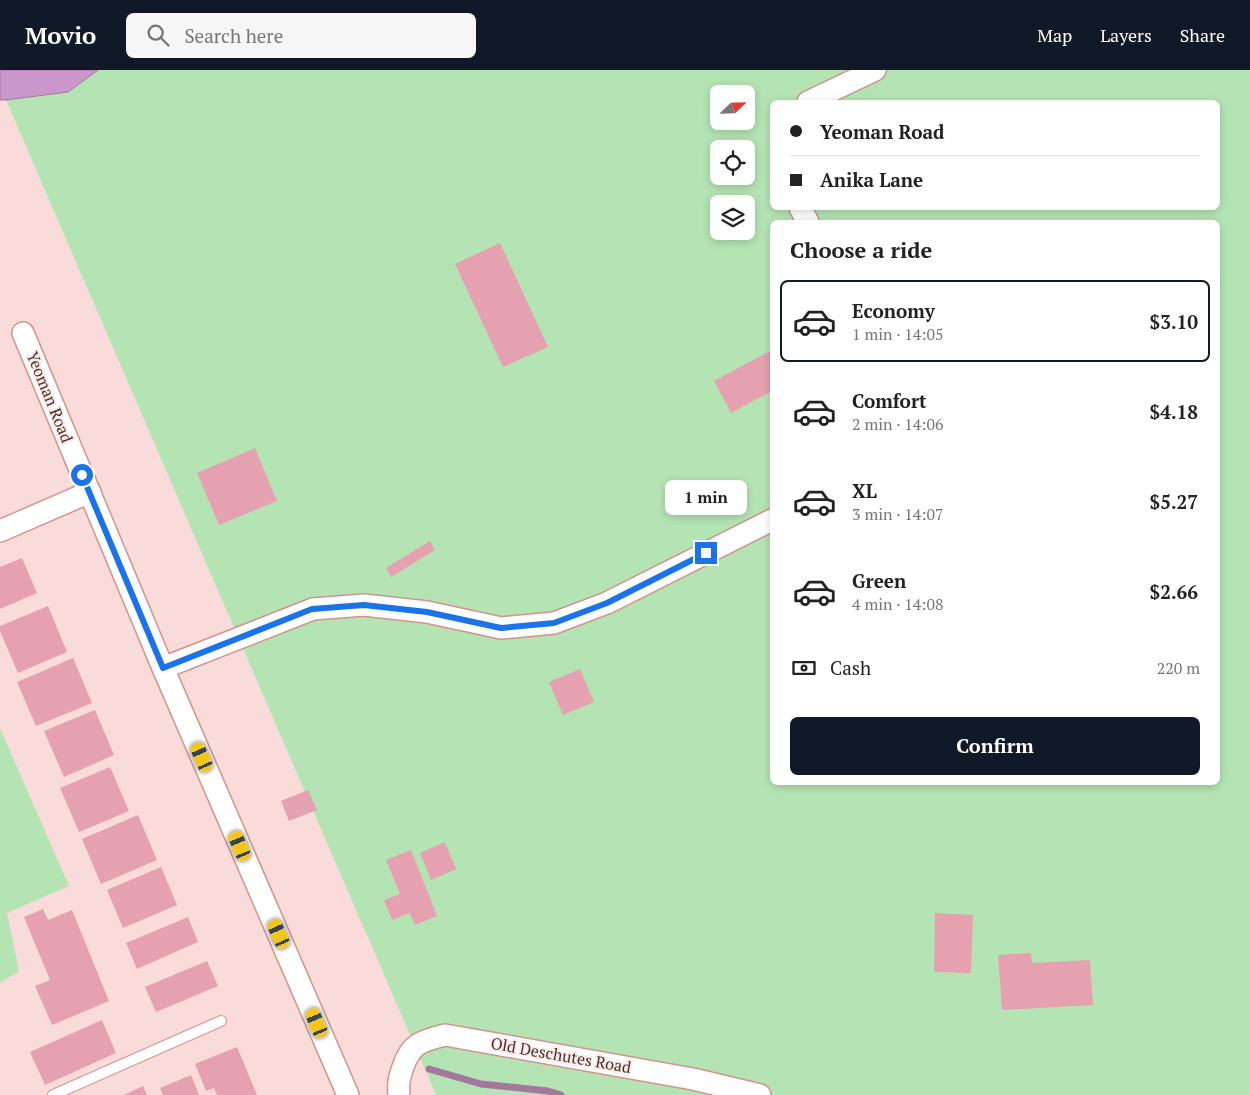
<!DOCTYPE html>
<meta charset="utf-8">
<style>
body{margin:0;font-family:"PT Serif",serif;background:#f6f6f6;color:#222;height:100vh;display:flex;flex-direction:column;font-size:19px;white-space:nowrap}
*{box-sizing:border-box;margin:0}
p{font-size:16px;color:#767676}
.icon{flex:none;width:28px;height:28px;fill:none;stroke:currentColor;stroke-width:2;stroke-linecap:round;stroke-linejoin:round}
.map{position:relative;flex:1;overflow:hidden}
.panel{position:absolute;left:770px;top:150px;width:450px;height:565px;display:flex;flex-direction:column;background:#fff;border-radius:8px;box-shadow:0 2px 8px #0003}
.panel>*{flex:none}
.banner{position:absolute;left:770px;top:30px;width:450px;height:110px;border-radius:8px;box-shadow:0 2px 8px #0003;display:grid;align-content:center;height:110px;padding:0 20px;background:#fff}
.needle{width:32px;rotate:67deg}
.fabs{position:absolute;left:710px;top:15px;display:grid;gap:10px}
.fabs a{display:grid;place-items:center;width:45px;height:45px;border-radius:8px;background:#fff;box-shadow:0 2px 8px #0003;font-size:25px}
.end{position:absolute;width:22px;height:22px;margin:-11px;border:6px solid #1a73e8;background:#fff;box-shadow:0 0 0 2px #fff}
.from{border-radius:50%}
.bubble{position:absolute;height:35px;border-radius:8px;background:#fff;box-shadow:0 2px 8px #0003;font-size:16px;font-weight:700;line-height:35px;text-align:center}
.car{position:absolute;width:15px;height:30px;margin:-15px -8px;border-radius:6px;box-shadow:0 0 4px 1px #0007;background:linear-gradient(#f5c518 24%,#345 0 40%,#f5c518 0 76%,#345 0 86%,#f5c518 0)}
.banner b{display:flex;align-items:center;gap:18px;height:48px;font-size:19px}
.banner b+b{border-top:1px solid #e0e0e0}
.banner i{width:12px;height:12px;background:#222}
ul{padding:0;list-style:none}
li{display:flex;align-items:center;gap:15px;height:82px;margin:0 10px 8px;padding:0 10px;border:2px solid transparent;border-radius:8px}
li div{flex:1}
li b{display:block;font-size:19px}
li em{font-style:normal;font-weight:700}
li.on{border-color:#111827}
li>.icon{width:45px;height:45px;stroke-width:1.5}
h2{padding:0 20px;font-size:22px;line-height:60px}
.pay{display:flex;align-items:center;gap:12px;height:55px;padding:0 20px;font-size:19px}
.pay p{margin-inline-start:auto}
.action{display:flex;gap:10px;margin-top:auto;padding:10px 20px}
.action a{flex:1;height:58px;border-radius:8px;background:#111827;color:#fff;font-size:20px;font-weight:700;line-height:58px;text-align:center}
header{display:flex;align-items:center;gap:30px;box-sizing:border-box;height:70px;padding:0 25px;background:#111827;color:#fff}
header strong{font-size:24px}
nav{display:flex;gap:28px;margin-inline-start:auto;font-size:18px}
.search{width:350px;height:45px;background:#f6f6f6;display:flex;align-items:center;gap:12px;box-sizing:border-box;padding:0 18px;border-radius:8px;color:#767676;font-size:19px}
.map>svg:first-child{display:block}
</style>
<header>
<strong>Movio</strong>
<div class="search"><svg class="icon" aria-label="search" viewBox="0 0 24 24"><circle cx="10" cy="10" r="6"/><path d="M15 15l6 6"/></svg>Search here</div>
<nav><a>Map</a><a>Layers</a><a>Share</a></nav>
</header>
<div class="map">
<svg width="1250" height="1025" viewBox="0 0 1250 1025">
<rect width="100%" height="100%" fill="#f9dcd9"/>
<!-- green -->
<g fill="#b4e4b4" fill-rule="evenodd">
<path d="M 98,0 L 1250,0 L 1250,1025 L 436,1025 L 6,30 L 68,22 ZM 719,24 L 746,24 L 746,51 L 719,51 ZM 772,32 L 1218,32 L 1218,138 L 772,138 ZM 719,79 L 746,79 L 746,106 L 719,106 ZM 719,134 L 746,134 L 746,161 L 719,161 ZM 772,152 L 1218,152 L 1218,712 L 772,712 Z"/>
<polygon points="0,658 69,816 7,843 19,901 0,913"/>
</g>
<!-- water -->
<polygon fill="#ca97cd" stroke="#a4789d" points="0,0 98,0 68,22 6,30 0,30"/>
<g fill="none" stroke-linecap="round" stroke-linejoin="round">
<!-- stream -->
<polyline stroke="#a4789d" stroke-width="7" points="429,999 481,1014 548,1021 561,1025"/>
</g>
<!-- building -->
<g fill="#e5a1af">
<polygon points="500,173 548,277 503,297 455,194"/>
<polygon points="772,280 772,321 731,343 714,311"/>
<polygon points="255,378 277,431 219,455 197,403"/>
<polygon points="430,471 435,480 391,507 386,498"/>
<polygon points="22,488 37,523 0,539 0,497"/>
<polygon points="48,536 67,582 18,603 0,561 0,556"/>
<polygon points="73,588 92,633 36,656 17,612"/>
<polygon points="580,599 594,632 563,645 549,612"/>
<polygon points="95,640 114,685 64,707 44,661"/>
<polygon points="110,697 129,741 79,762 60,718"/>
<polygon points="308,720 317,740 289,751 281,731"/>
<polygon points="138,745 157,790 101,814 82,769"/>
<polygon points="445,772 456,799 431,810 420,783"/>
<polygon points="411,780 437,846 415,855 410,843 392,850 384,830 400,824 386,790"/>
<polygon points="161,797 177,835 123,858 107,820"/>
<polygon points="43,839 48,850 72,840 109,931 52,955 35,916 50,910 24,847"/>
<polygon points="935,843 973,845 971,903 934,902"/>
<polygon points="188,847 198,872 137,899 126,873"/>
<polygon points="1031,883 1032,893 1090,890 1093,935 1002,940 998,885"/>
<polygon points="207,891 218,916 156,942 145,917"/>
<polygon points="102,950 116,983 45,1015 30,982"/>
<polygon points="237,977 257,1025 217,1025 214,1018 206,1021 195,994"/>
<polygon points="191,1005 199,1025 163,1025 160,1018"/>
<polygon points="143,1016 147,1025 124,1025"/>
</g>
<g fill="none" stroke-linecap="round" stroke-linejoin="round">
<!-- service casing -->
<g stroke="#d5928c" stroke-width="12">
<polyline id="service" points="53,1025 221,951"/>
</g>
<!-- minor casing -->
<g stroke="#d5928c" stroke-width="24">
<g id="minor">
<polyline points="808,32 875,0"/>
<polyline points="800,138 808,152"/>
<polyline points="23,263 163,598 348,1025"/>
<polyline points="0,461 90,422"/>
<polyline points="163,598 313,539 364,535 427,542 501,558 554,553 607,533 772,450"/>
<path d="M 399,1025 C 398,1014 399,1008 403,997 C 411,973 422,971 445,965 L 693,1009 L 760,1025"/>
</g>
</g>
<!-- service -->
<use href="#service" stroke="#fff" stroke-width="10"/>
<!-- minor -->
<use href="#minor" stroke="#fff" stroke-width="21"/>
</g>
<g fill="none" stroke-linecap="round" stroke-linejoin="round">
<!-- route -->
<polyline stroke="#1a73e8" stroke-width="6" points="82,405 163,598 312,539 364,535 427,542 501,558 554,553 607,533 706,483"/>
</g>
<g text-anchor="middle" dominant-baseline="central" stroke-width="4.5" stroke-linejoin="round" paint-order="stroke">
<!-- street labels -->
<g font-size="16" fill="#4b2f2c" stroke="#fcedeb">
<text transform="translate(50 327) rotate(68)">Yeoman Road</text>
<text transform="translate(561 985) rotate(10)">Old Deschutes Road</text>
</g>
</g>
</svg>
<div class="fabs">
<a><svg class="needle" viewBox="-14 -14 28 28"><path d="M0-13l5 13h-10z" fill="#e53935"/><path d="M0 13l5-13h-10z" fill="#767676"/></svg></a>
<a><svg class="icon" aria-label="locate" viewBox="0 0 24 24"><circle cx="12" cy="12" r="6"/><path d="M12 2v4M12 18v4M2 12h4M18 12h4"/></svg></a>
<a><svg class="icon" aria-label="layers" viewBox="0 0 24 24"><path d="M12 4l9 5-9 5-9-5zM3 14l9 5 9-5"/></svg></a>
</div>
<i class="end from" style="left:82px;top:405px"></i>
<i class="end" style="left:706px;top:483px"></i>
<div class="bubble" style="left:665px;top:410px;width:82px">1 min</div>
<i class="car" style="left:202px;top:687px;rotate:336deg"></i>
<i class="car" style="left:240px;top:776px;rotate:337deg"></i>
<i class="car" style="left:279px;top:864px;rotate:336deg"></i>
<i class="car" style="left:317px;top:953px;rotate:337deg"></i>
<div class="banner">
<b><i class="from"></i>Yeoman Road</b>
<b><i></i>Anika Lane</b>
</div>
<section class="panel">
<h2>Choose a ride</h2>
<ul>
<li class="on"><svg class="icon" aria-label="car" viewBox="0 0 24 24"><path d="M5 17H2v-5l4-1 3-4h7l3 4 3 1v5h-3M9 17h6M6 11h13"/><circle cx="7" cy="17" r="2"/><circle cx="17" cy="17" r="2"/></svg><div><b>Economy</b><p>1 min · 14:05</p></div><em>$3.10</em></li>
<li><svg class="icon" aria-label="car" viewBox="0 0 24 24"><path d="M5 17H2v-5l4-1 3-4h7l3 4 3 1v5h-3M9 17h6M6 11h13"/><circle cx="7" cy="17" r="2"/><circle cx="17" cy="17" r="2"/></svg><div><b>Comfort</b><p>2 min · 14:06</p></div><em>$4.18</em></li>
<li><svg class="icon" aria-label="car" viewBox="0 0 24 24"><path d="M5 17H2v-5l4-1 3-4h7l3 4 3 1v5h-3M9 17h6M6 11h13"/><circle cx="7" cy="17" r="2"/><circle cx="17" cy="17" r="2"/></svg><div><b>XL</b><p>3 min · 14:07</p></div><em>$5.27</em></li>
<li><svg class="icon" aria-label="car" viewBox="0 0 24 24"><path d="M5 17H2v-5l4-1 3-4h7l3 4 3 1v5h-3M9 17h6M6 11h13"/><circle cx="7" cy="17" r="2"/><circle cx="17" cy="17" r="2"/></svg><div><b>Green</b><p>4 min · 14:08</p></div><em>$2.66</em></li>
</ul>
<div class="pay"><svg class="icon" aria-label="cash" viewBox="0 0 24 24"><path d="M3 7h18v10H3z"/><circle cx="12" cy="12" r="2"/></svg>Cash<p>220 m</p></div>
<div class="action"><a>Confirm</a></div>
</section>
</div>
